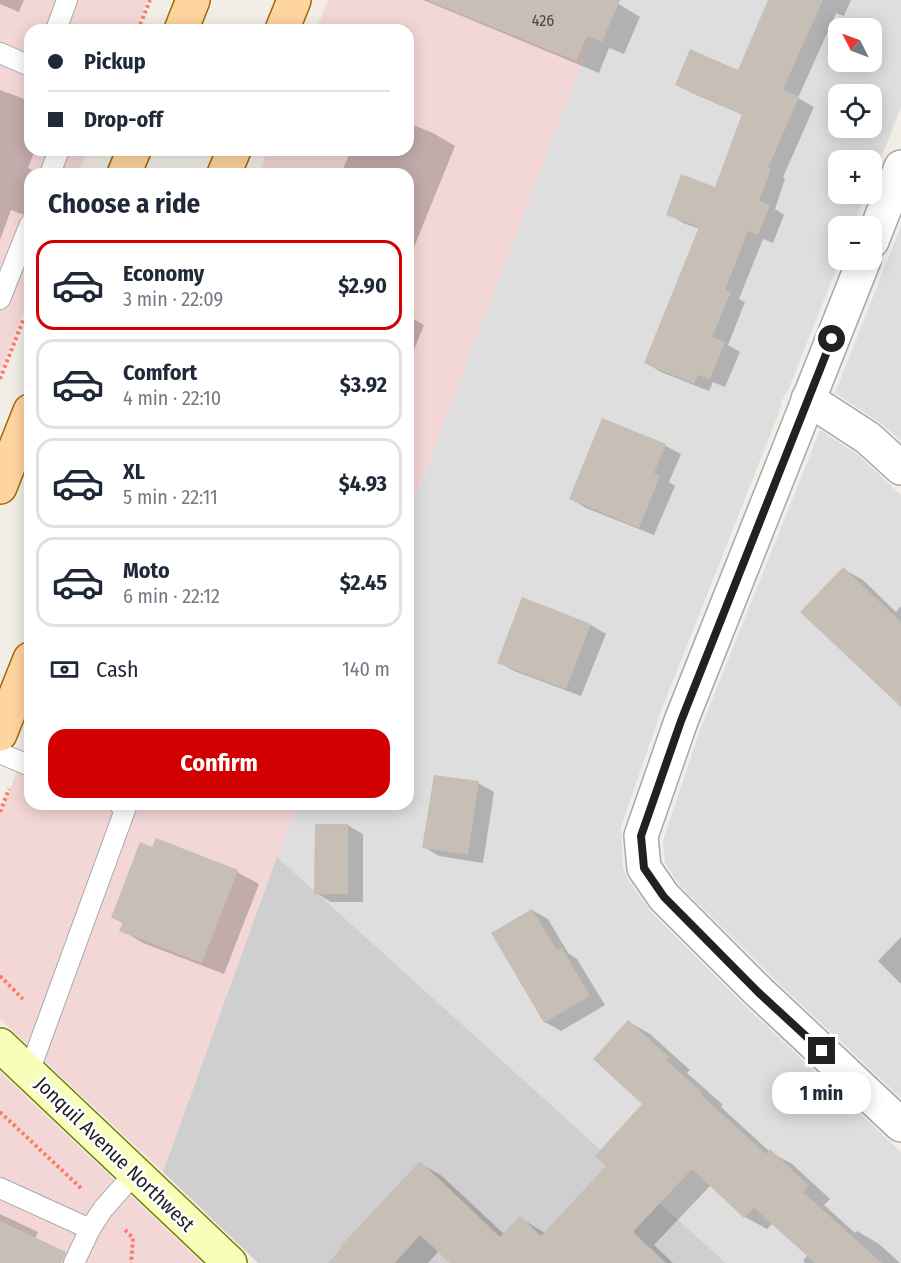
<!DOCTYPE html>
<meta charset="utf-8">
<style>
body{margin:0;font-family:"Fira Sans Condensed",sans-serif;background:#f2f2f3;color:#1f2937;height:100vh;display:flex;flex-direction:column;font-size:22px;white-space:nowrap}
*{box-sizing:border-box;margin:0}
p{font-size:20px;color:#747a83}
.icon{flex:none;width:33px;height:33px;fill:none;stroke:currentColor;stroke-width:2;stroke-linecap:round;stroke-linejoin:round}
.map{position:relative;flex:1;overflow:hidden}
.sheet{position:absolute;left:24px;top:168px;width:390px;height:642px;display:flex;flex-direction:column;background:#fff;border-radius:18px;box-shadow:0 3px 15px #0003}
.sheet>*{flex:none}
.guide{position:absolute;left:24px;top:24px;width:390px;height:132px;border-radius:18px;box-shadow:0 3px 15px #0003;display:grid;align-content:center;height:132px;padding:0 24px;background:#fff}
.needle{width:39px;rotate:312deg}
.controls{position:absolute;left:828px;top:18px;display:grid;gap:12px}
.controls a{display:grid;place-items:center;width:54px;height:54px;border-radius:12px;background:#fff;box-shadow:0 3px 15px #0003;font-size:30px}
.end{position:absolute;width:27px;height:27px;margin:-14px;border:8px solid #212121;background:#fff;box-shadow:0 0 0 3px #fff}
.from{border-radius:50%}
.bubble{position:absolute;height:42px;border-radius:18px;background:#fff;box-shadow:0 3px 15px #0003;font-size:20px;font-weight:700;line-height:42px;text-align:center}
.guide b{display:flex;align-items:center;gap:21px;height:57px;font-size:22px}
.guide b+b{border-top:2px solid #e0e1e3}
.guide i{width:15px;height:15px;background:#1f2937}
ul{padding:0;list-style:none}
li{display:flex;align-items:center;gap:18px;height:90px;margin:0 12px 9px;padding:0 12px;border:3px solid #e0e1e3;border-radius:18px}
li div{flex:1}
li b{display:block;font-size:22px}
li em{font-style:normal;font-weight:700}
li.on{border-color:#d20000}
li>.icon{width:54px;height:54px;stroke-width:1.5}
h2{padding:0 24px;font-size:27px;line-height:72px}
.pay{display:flex;align-items:center;gap:15px;height:66px;padding:0 24px;font-size:22px}
.pay p{margin-inline-start:auto}
.primary-button{display:flex;gap:12px;margin-top:auto;padding:12px 24px}
.primary-button a{flex:1;height:69px;border-radius:18px;background:#d20000;color:#fff;font-size:24px;font-weight:700;line-height:69px;text-align:center}
.map>svg:first-child{display:block}
</style>
<div class="map">
<svg width="901" height="1263" viewBox="0 0 901 1263">
<rect width="100%" height="100%" fill="#f2eee7"/>
<!-- residential -->
<g fill="#dfdede" fill-rule="evenodd">
<path d="M 606,0 L 901,0 L 901,107 L 872,181 L 872,160 L 838,160 L 838,194 L 866,194 L 853,226 L 838,226 L 838,260 L 840,260 L 789,388 L 780,404 L 782,405 L 661,711 L 621,827 L 623,867 L 627,878 L 650,911 L 744,1005 L 901,1152 L 901,1263 L 726,1263 L 277,857 L 297,804 L 408,804 L 408,516 ZM 838,28 L 872,28 L 872,62 L 838,62 ZM 838,94 L 872,94 L 872,128 L 838,128 Z"/>
<polygon points="901,226 901,441 882,424 835,393"/>
<polygon points="820,430 857,454 901,495 901,1098 772,977 680,886 665,863 663,841 700,730"/>
</g>
<!-- commercial -->
<g fill="#f3d7d6">
<polygon points="0,0 147,0 136,30 30,30 30,150 88,150 78,174 30,174 30,296 0,372"/>
<polygon points="328,0 606,0 408,516 408,174 258,174 268,150 408,150 408,30 316,30"/>
<polygon points="30,739 30,804 297,804 163,1172 0,1019 0,814"/>
<polygon points="0,1072 202,1263 0,1263"/>
</g>
<!-- religious -->
<polygon fill="#cfcfcf" points="277,857 726,1263 258,1263 163,1172"/>
<!-- shadow -->
<g fill="#0003">
<polygon points="0,0 24,0 19,12 0,4"/>
<polygon points="423,0 612,0 640,17 624,54 609,48 599,73"/>
<polygon points="770,0 851,0 844,16 836,13 798,98 814,107 783,177 785,179 775,209 784,215 773,243 763,239 739,299 745,302 728,345 740,352 725,387 713,382 709,391 661,372 646,363 700,229 683,223 668,214 716,189 743,115 692,93 677,85 739,72"/>
<polygon points="0,90 22,98 30,103 30,150 35,150 28,168 39,174 30,174 30,207 27,216 11,210 0,240"/>
<polygon points="408,123 433,133 455,146 408,262 408,174 341,174 351,150 408,150"/>
<polygon points="408,316 424,325 411,357 414,358 408,375"/>
<polygon points="603,420 666,446 681,454 669,482 675,486 654,535 586,508 571,499"/>
<polygon points="843,569 863,580 896,612 901,606 901,702"/>
<polygon points="523,599 591,625 606,634 581,696 514,671 499,662"/>
<polygon points="478,783 494,792 483,863 439,856 424,847"/>
<polygon points="347,825 363,834 363,902 331,902 316,893"/>
<polygon points="157,840 237,872 259,884 224,974 143,943 121,930 124,924 113,917 153,849"/>
<polygon points="532,910 548,919 568,953 577,959 605,1005 561,1031 545,1022 493,934"/>
<polygon points="901,937 901,984 878,961"/>
<polygon points="629,1022 650,1034 690,1070 687,1073 723,1105 721,1107 770,1152 792,1164 830,1199 824,1205 855,1233 857,1231 879,1244 900,1263 805,1263 803,1261 808,1254 773,1223 767,1229 745,1217 711,1185 654,1245 673,1263 452,1263 439,1251 428,1263 343,1263 420,1163 442,1176 504,1234 520,1218 545,1233 608,1166 644,1104"/>
<polygon points="0,1214 38,1232 35,1239 47,1263 0,1263"/>
</g>
<!-- building -->
<g fill="#c7beb6">
<polygon points="429,0 620,0 602,42 587,36 576,61 429,1"/>
<polygon points="768,0 823,0 783,89 799,97 768,168 771,169 759,201 770,205 758,235 748,231 725,290 731,292 712,337 725,342 710,379 698,375 694,384 644,363 699,227 666,215 681,174 715,187 742,114 675,85 690,49 738,70"/>
<polygon points="602,418 666,444 654,473 660,476 639,528 569,499"/>
<polygon points="843,567 901,622 901,707 800,612"/>
<polygon points="522,597 591,624 566,689 497,663"/>
<polygon points="434,775 479,781 468,855 422,848"/>
<polygon points="315,824 348,824 348,894 314,894"/>
<polygon points="156,838 238,870 202,963 119,931 123,922 111,918 140,842 152,847"/>
<polygon points="532,909 557,950 562,948 590,996 544,1023 491,933"/>
<polygon points="628,1020 669,1057 666,1060 702,1092 700,1094 766,1154 770,1149 809,1186 803,1192 882,1263 815,1263 754,1208 744,1218 692,1169 633,1232 666,1263 450,1263 420,1235 395,1263 328,1263 341,1248 340,1247 420,1161 500,1237 520,1216 541,1236 606,1166 595,1156 642,1104 593,1059"/>
<polygon points="0,1221 66,1252 62,1263 0,1263"/>
</g>
<g fill="none" stroke-linecap="round" stroke-linejoin="round">
<!-- lane casing -->
<g stroke="#a8a8a8" stroke-width="22">
<g id="lane">
<polyline points="56,30 67,0"/>
<polyline points="0,53 30,66"/>
<polyline points="50,174 59,150"/>
<polyline points="0,299 30,224"/>
<polyline points="0,753 30,766"/>
<polyline points="29,1072 126,807 119,804"/>
<polyline points="0,1188 90,1229 74,1263"/>
<polyline points="90,1229 103,1209 135,1173"/>
</g>
</g>
<!-- street casing -->
<g stroke="#a8a8a8" stroke-width="36">
<g id="street">
<polyline points="872,241 901,167"/>
<polyline points="864,260 681,721 641,836 644,868 664,897 758,991 901,1125"/>
<polyline points="808,399 868,438 901,468"/>
</g>
</g>
<!-- secondary casing -->
<g stroke="#728000" stroke-width="36">
<polyline id="secondary" points="0,1045 230,1263"/>
</g>
<!-- primary casing -->
<g stroke="#9e6a00" stroke-width="36">
<g id="primary">
<polyline points="181,30 193,0"/>
<polyline points="282,30 294,0"/>
<polyline points="124,174 134,150"/>
<polyline points="224,174 234,150"/>
<polyline points="0,487 30,411"/>
<polyline points="0,734 30,659"/>
</g>
</g>
<!-- path -->
<g stroke="#ff7a6b" stroke-width="4" stroke-dasharray="3 3" stroke-linecap="butt">
<polyline points="138,30 150,0"/>
<polyline points="0,379 24,318"/>
<polyline points="0,812 9,789"/>
<polyline points="0,976 23,999"/>
<polyline points="0,1112 83,1190"/>
<polyline points="125,1230 133,1238 131,1263"/>
</g>
<!-- lane -->
<use href="#lane" stroke="#fff" stroke-width="20"/>
<!-- street -->
<use href="#street" stroke="#fff" stroke-width="33"/>
<!-- secondary -->
<use href="#secondary" stroke="#f9fdba" stroke-width="33"/>
<!-- primary -->
<use href="#primary" stroke="#ffd59f" stroke-width="33"/>
</g>
<g fill="none" stroke-linecap="round" stroke-linejoin="round">
<!-- route -->
<polyline stroke="#212121" stroke-width="8" points="822,1051 758,992 664,897 644,868 641,836 681,721 832,339"/>
</g>
<g text-anchor="middle" dominant-baseline="central" stroke-width="5" stroke-linejoin="round" paint-order="stroke">
<!-- number labels -->
<g font-size="16" fill="#4a4846">
<text x="543" y="20">426</text>
</g>
<!-- street labels -->
<g font-size="20" fill="#212121" stroke="#fff">
<text transform="translate(115 1154) rotate(44)">Jonquil Avenue Northwest</text>
</g>
</g>
</svg>
<div class="controls">
<a><svg class="needle" viewBox="-14 -14 28 28"><path d="M0-13l5 13h-10z" fill="#e53935"/><path d="M0 13l5-13h-10z" fill="#747a83"/></svg></a>
<a><svg class="icon" aria-label="locate" viewBox="0 0 24 24"><circle cx="12" cy="12" r="6"/><path d="M12 2v4M12 18v4M2 12h4M18 12h4"/></svg></a>
<a>+</a>
<a>−</a>
</div>
<i class="end from" style="left:832px;top:339px"></i>
<i class="end" style="left:822px;top:1051px"></i>
<div class="bubble" style="left:772px;top:1072px;width:99px">1 min</div>
<div class="guide">
<b><i class="from"></i>Pickup</b>
<b><i></i>Drop-off</b>
</div>
<section class="sheet">
<h2>Choose a ride</h2>
<ul>
<li class="on"><svg class="icon" aria-label="car" viewBox="0 0 24 24"><path d="M5 17H2v-5l4-1 3-4h7l3 4 3 1v5h-3M9 17h6M6 11h13"/><circle cx="7" cy="17" r="2"/><circle cx="17" cy="17" r="2"/></svg><div><b>Economy</b><p>3 min · 22:09</p></div><em>$2.90</em></li>
<li><svg class="icon" aria-label="car" viewBox="0 0 24 24"><path d="M5 17H2v-5l4-1 3-4h7l3 4 3 1v5h-3M9 17h6M6 11h13"/><circle cx="7" cy="17" r="2"/><circle cx="17" cy="17" r="2"/></svg><div><b>Comfort</b><p>4 min · 22:10</p></div><em>$3.92</em></li>
<li><svg class="icon" aria-label="car" viewBox="0 0 24 24"><path d="M5 17H2v-5l4-1 3-4h7l3 4 3 1v5h-3M9 17h6M6 11h13"/><circle cx="7" cy="17" r="2"/><circle cx="17" cy="17" r="2"/></svg><div><b>XL</b><p>5 min · 22:11</p></div><em>$4.93</em></li>
<li><svg class="icon" aria-label="car" viewBox="0 0 24 24"><path d="M5 17H2v-5l4-1 3-4h7l3 4 3 1v5h-3M9 17h6M6 11h13"/><circle cx="7" cy="17" r="2"/><circle cx="17" cy="17" r="2"/></svg><div><b>Moto</b><p>6 min · 22:12</p></div><em>$2.45</em></li>
</ul>
<div class="pay"><svg class="icon" aria-label="cash" viewBox="0 0 24 24"><path d="M3 7h18v10H3z"/><circle cx="12" cy="12" r="2"/></svg>Cash<p>140 m</p></div>
<div class="primary-button"><a>Confirm</a></div>
</section>
</div>
